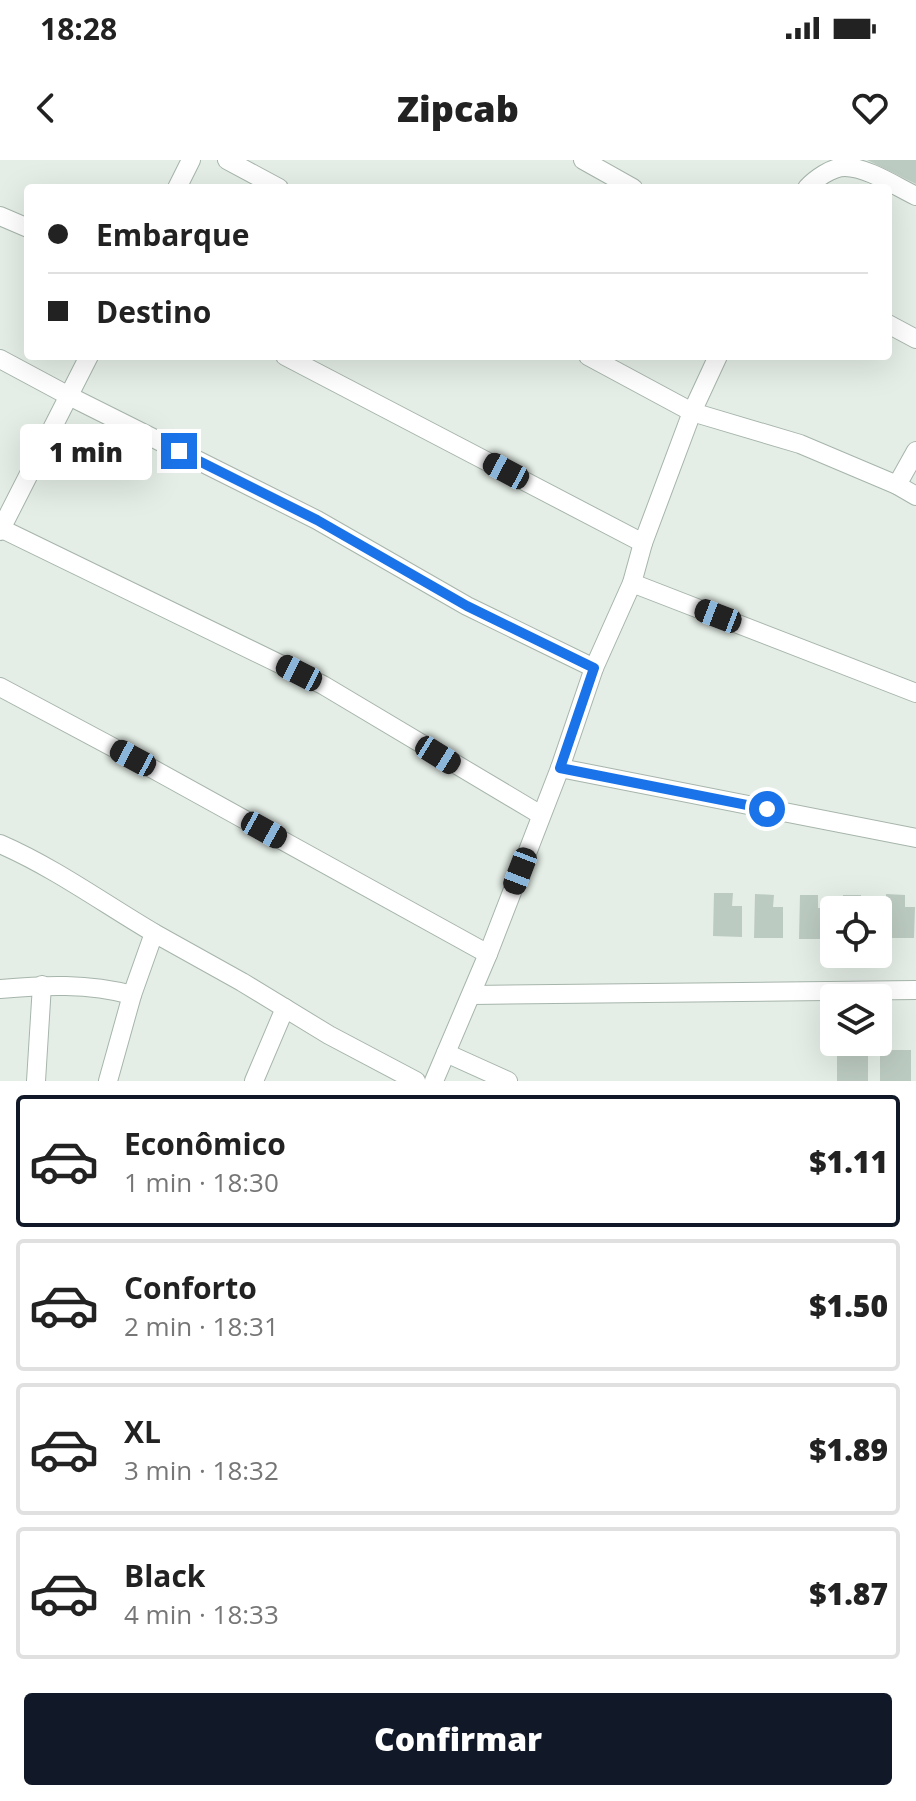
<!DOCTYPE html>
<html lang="pt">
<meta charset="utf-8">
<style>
body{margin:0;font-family:"Open Sans",sans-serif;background:#f6f6f6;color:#222;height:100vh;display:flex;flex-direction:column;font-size:30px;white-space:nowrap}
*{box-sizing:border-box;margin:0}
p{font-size:26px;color:#767676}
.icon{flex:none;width:44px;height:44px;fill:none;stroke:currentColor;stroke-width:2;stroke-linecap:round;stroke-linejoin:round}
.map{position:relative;height:921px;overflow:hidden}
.details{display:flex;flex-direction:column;background:#fff;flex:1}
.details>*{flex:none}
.hud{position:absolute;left:24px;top:24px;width:868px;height:176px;border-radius:8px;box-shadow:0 8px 32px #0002;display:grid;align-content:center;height:176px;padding:0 24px;background:#fff}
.buttons{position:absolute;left:820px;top:736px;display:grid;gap:16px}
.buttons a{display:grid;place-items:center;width:72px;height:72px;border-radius:8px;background:#fff;box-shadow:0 8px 32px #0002;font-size:40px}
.end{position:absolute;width:36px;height:36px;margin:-18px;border:10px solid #1a73e8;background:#fff;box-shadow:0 0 0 4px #fff}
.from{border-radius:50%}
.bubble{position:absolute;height:56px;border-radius:8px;background:#fff;box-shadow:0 8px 32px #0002;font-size:26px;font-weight:800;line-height:56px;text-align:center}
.car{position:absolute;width:24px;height:48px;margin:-24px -12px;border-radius:10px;box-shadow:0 0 6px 2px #0007;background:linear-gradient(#222 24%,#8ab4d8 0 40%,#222 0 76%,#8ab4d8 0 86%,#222 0)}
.hud b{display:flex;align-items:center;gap:28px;height:76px;font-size:30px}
.hud b+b{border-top:2px solid #e0e0e0}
.hud i{width:20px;height:20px;background:#222}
ul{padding:14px 0 0;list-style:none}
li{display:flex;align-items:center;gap:24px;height:132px;margin:0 16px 12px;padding:0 8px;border:4px solid #e0e0e0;border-radius:8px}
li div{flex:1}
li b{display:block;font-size:30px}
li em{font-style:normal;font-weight:800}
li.on{border-color:#111827}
li>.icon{width:72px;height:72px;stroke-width:1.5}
.action{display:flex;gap:16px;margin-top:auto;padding:16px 24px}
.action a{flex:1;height:92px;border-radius:8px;background:#111827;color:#fff;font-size:32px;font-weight:800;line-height:92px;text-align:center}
.status{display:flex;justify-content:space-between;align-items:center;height:56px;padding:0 40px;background:#fff;direction:ltr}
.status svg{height:22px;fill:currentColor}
header{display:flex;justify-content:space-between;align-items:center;height:104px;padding:0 24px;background:#fff;font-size:36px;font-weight:800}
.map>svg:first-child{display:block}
</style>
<div class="status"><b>18:28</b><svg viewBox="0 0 49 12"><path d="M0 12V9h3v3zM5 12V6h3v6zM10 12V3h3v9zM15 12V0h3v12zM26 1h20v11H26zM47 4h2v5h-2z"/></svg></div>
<header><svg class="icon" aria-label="back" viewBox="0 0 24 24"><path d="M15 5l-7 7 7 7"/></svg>Zipcab<svg class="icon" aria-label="heart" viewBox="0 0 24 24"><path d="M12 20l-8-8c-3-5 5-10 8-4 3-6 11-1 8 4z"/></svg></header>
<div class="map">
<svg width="916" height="921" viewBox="0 0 916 921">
<rect width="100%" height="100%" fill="#e4ede6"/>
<!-- building -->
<g fill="#bccbc1">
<polygon points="867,0 916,0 916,24"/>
<polygon points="714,733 733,733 732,746 742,746 742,777 713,776"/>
<polygon points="755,734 774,735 773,747 783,747 783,778 754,778"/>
<polygon points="886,734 905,735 905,747 915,747 914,778 886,778"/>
<polygon points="800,735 818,735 818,748 828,748 828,779 799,779"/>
<polygon points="843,735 861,735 861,750 842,750"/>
<rect x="837" y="890" width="31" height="31"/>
<rect x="880" y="890" width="31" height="31"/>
</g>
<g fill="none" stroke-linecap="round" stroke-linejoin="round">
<!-- street casing -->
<g stroke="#a6b5ab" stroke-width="20">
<g id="street">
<polyline points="227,0 279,28"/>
<polyline points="583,0 633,28"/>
<polyline points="177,28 191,0"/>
<path d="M 807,28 C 815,19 832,7 845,7 C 867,7 897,27 916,36"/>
<polyline points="0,56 28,68"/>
<polyline points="888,164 916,179"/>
<polyline points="285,196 643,383"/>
<polyline points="588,196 692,252 800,284 897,325 916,336"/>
<polyline points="0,199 69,236 317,360 467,446 594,508"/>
<polyline points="897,325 916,291"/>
<polyline points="0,368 323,525 541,655"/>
<polyline points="0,371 89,196"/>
<polyline points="632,423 916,533"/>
<polyline points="0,527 133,598 488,794"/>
<polyline points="560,608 916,678"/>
<path d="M 0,684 C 55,708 103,743 154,773 L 132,835 L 108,921"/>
<polyline points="154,773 242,822 329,875 416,921"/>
<path d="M 0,829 C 44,825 88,823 132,835"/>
<polyline points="472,835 916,830"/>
<polyline points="446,893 508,921"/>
<polyline points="36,921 42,825"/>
<polyline points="254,921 285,848"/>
<polyline points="434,921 488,794 560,608 594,508 632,423 643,383 692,252 718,196"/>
</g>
</g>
<!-- street -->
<use href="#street" stroke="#fff" stroke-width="18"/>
</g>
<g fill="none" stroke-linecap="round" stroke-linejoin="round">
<!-- route -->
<polyline stroke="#1a73e8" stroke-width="10" points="179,291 317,360 467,446 594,508 560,608 767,649"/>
</g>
</svg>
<div class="buttons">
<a><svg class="icon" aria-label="locate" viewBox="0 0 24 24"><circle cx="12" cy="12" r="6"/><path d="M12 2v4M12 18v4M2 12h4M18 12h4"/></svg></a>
<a><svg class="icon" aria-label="layers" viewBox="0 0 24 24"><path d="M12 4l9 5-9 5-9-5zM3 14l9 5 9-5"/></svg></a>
</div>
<i class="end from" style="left:767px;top:649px"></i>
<i class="end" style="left:179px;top:291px"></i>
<div class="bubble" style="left:20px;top:264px;width:132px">1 min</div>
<i class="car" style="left:506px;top:311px;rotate:298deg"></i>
<i class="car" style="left:718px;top:456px;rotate:291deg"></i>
<i class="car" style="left:299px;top:513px;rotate:297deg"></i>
<i class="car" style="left:438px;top:595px;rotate:122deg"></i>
<i class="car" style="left:133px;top:598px;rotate:298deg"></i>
<i class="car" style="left:264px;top:670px;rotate:119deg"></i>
<i class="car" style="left:520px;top:711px;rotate:201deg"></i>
<div class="hud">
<b><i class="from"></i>Embarque</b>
<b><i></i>Destino</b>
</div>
</div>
<section class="details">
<ul>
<li class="on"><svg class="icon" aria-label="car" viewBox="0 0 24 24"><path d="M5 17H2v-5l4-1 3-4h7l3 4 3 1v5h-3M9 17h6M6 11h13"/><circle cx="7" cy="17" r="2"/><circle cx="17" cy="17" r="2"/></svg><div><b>Econômico</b><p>1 min · 18:30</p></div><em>$1.11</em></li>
<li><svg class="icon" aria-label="car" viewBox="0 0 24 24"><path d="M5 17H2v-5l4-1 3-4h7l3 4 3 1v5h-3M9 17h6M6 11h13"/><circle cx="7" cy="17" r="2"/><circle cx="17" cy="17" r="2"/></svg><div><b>Conforto</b><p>2 min · 18:31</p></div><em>$1.50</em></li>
<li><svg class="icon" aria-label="car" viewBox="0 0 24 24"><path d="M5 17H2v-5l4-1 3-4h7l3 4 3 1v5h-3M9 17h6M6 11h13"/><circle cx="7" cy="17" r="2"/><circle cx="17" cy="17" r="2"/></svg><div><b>XL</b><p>3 min · 18:32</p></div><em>$1.89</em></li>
<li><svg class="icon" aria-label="car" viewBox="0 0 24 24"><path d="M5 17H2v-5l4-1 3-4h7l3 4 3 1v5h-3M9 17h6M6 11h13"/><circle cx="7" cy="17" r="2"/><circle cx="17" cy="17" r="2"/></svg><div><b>Black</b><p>4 min · 18:33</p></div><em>$1.87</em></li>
</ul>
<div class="action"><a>Confirmar</a></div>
</section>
